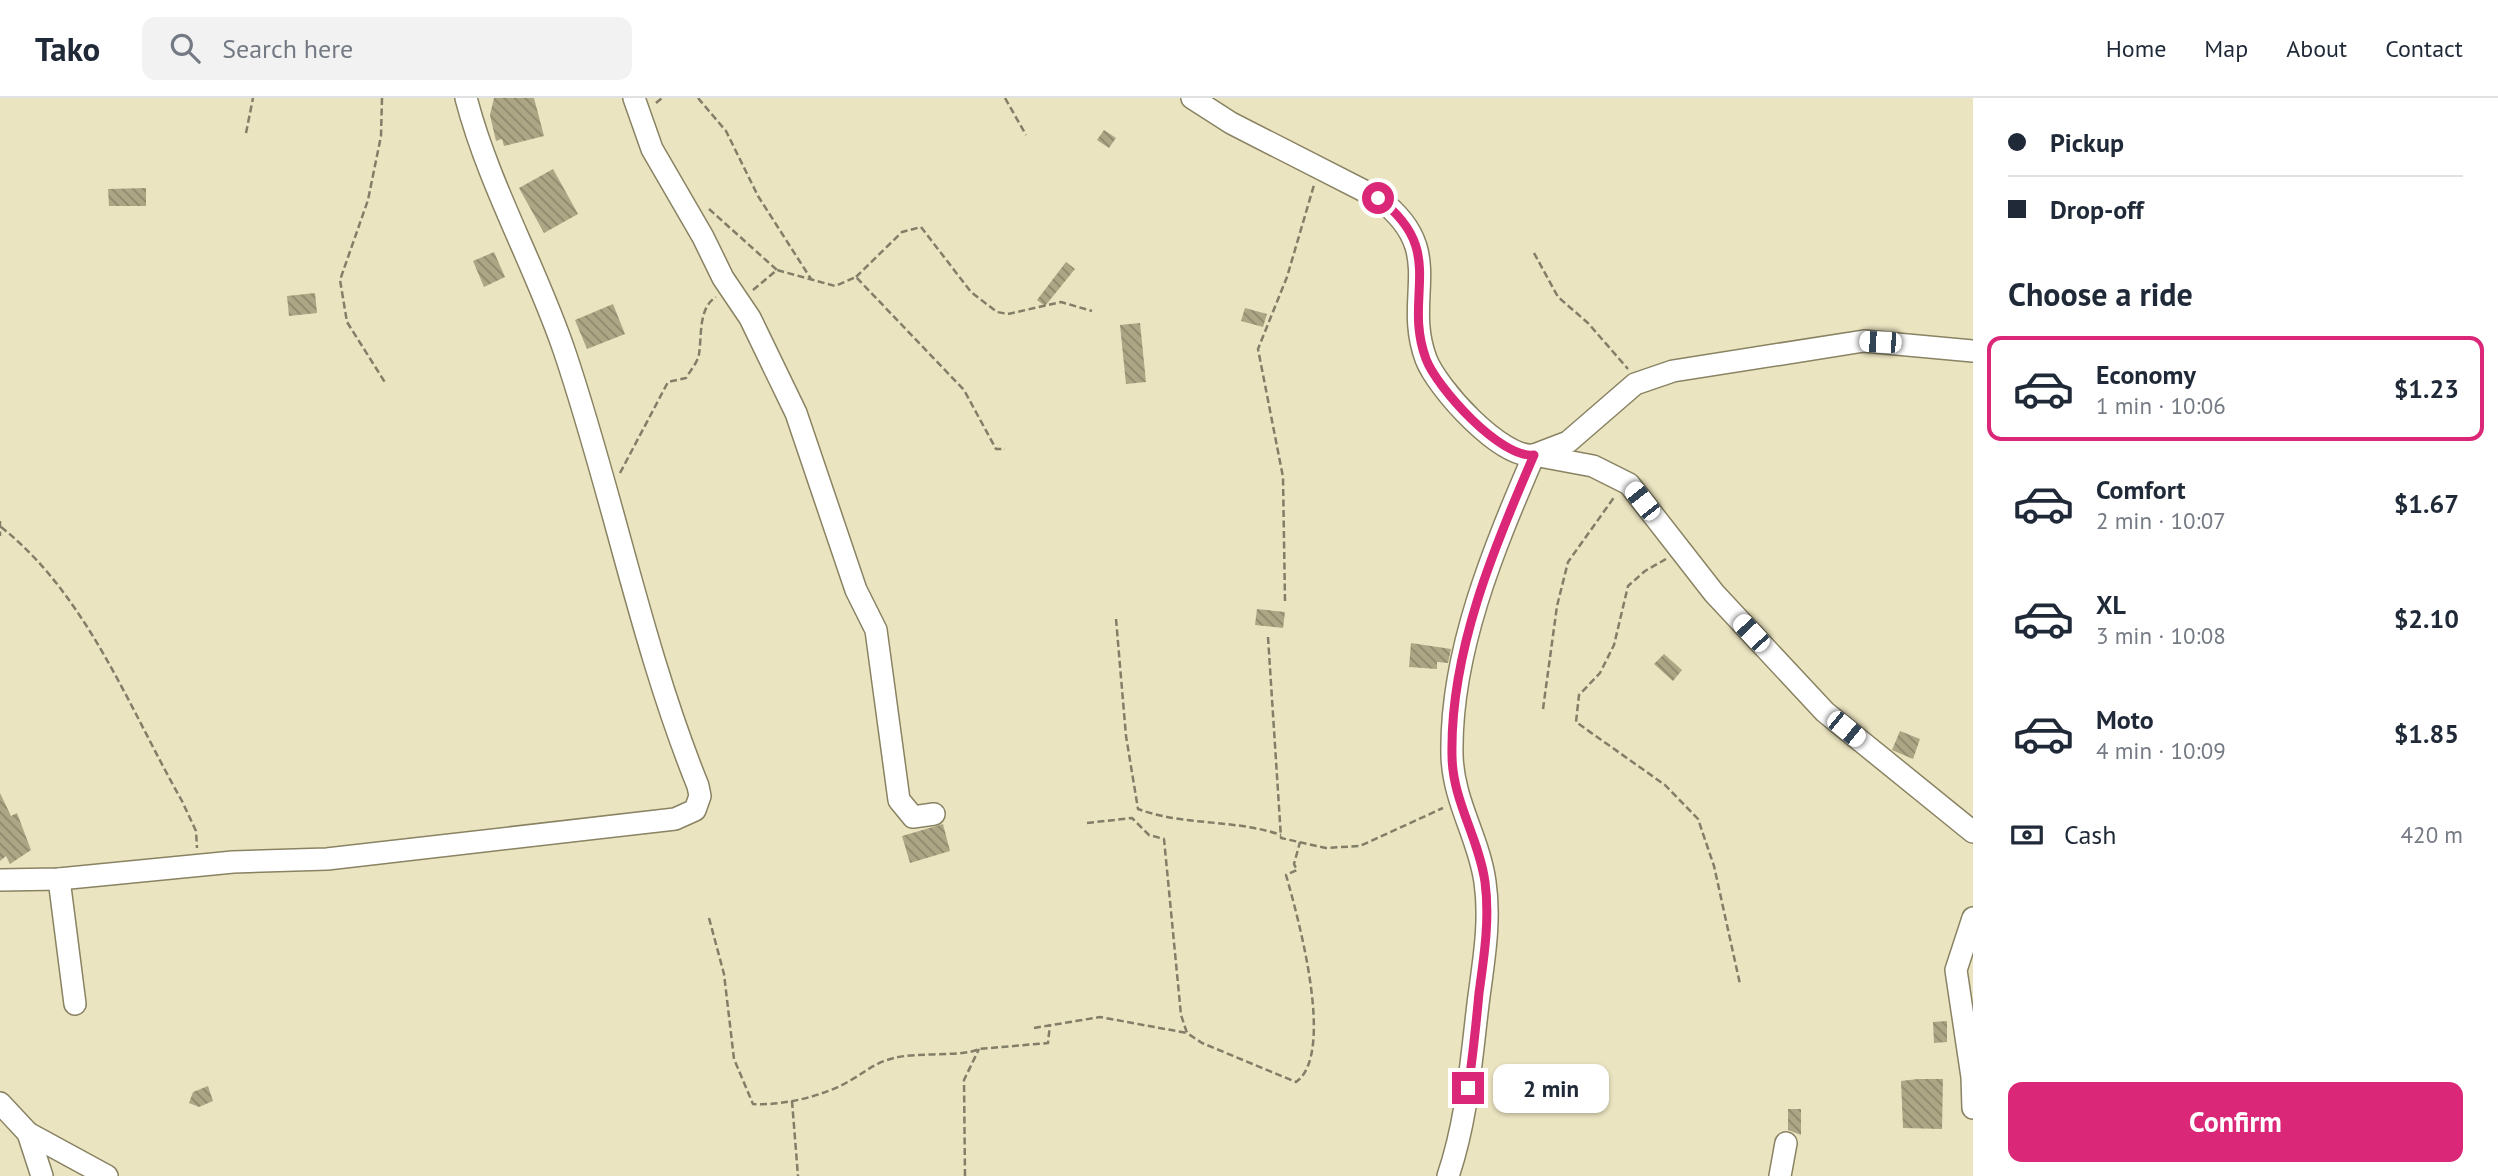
<!DOCTYPE html>
<meta charset="utf-8">
<style>
body{margin:0;font-family:"PT Sans",sans-serif;background:#f2f2f3;color:#1f2937;height:100vh;display:flex;flex-direction:column;font-size:26px;white-space:nowrap}
*{box-sizing:border-box;margin:0}
p{font-size:23px;color:#747a83}
.icon{flex:none;width:38px;height:38px;fill:none;stroke:currentColor;stroke-width:2;stroke-linecap:round;stroke-linejoin:round}
.map{position:relative;flex:1;overflow:hidden}
.drawer{display:flex;flex-direction:column;background:#fff;width:525px}
.drawer>*{flex:none}
.top-card{display:grid;align-content:center;height:154px;padding:0 35px;background:#fff}
.end{position:absolute;width:32px;height:32px;margin:-16px;border:9px solid #db2777;background:#fff;box-shadow:0 0 0 4px #fff}
.from{border-radius:50%}
.bubble{position:absolute;height:49px;border-radius:14px;background:#fff;box-shadow:0 2px 5px #0004;font-size:23px;font-weight:700;line-height:49px;text-align:center}
.car{position:absolute;width:21px;height:42px;margin:-21px -10px;border-radius:9px;box-shadow:0 0 5px 2px #0007;background:linear-gradient(#fff 24%,#345 0 40%,#fff 0 76%,#345 0 86%,#fff 0)}
.top-card b{display:flex;align-items:center;gap:24px;height:66px;font-size:26px}
.top-card b+b{border-top:2px solid #e0e1e3}
.top-card i{width:18px;height:18px;background:#1f2937}
ul{padding:0;list-style:none}
li{display:flex;align-items:center;gap:21px;height:105px;margin:0 14px 10px;padding:0 21px;border:4px solid transparent;border-radius:14px}
li div{flex:1}
li b{display:block;font-size:26px}
li em{font-style:normal;font-weight:700}
li.current{border-color:#db2777}
li>.icon{width:63px;height:63px;stroke-width:1.5}
h2{padding:0 35px;font-size:32px;line-height:84px}
.pay{display:flex;align-items:center;gap:18px;height:77px;padding:0 35px;font-size:26px}
.pay p{margin-inline-start:auto}
.action{display:flex;gap:14px;margin-top:auto;padding:14px 35px}
.action a{flex:1;height:80px;border-radius:14px;background:#db2777;color:#fff;font-size:28px;font-weight:700;line-height:80px;text-align:center}
header{display:flex;align-items:center;gap:42px;box-sizing:border-box;height:98px;padding:0 35px;background:#fff;border-bottom:2px solid #e0e1e3}
header strong{font-size:33px}
nav{display:flex;gap:38px;margin-inline-start:auto;font-size:24px}
.search{width:490px;height:63px;background:#f2f2f3;display:flex;align-items:center;gap:18px;box-sizing:border-box;padding:0 24px;border-radius:14px;color:#747a83;font-size:26px}
main{display:flex;flex:1;min-height:0}
.map>svg:first-child{display:block}
</style>
<header>
<strong>Tako</strong>
<div class="search"><svg class="icon" aria-label="search" viewBox="0 0 24 24"><circle cx="10" cy="10" r="6"/><path d="M15 15l6 6"/></svg>Search here</div>
<nav><a>Home</a><a>Map</a><a>About</a><a>Contact</a></nav>
</header>
<main>
<div class="map">
<svg width="1973" height="1078" viewBox="0 0 1973 1078">
<defs>
<pattern id="building-back-hatch" width="6" height="6" patternUnits="userSpaceOnUse" patternTransform="scale(1.75)"><rect width="6" height="6" fill="#ada685"/><path d="M-1 5l2 2M0 0l6 6M5-1l2 2" fill="none" stroke="#8d876c"/></pattern>
</defs>
<rect width="100%" height="100%" fill="#ebe4c1"/>
<!-- building -->
<g fill="url(#building-back-hatch)">
<polygon points="494,0 534,0 544,38 504,48 502,41 496,43 490,17"/>
<polygon points="1104,32 1116,40 1109,50 1097,42"/>
<polygon points="553,71 578,116 544,135 519,90"/>
<polygon points="146,90 146,108 109,108 108,91"/>
<polygon points="494,154 505,179 484,189 473,163"/>
<polygon points="1066,164 1075,171 1045,208 1037,202"/>
<polygon points="315,195 317,215 289,218 287,198"/>
<polygon points="613,206 625,236 587,251 575,222"/>
<polygon points="1245,210 1267,216 1263,229 1241,223"/>
<polygon points="1140,225 1146,284 1126,286 1120,227"/>
<polygon points="1257,511 1285,514 1283,530 1255,527"/>
<polygon points="1411,545 1451,551 1448,565 1437,564 1437,571 1409,569"/>
<polygon points="1664,556 1682,572 1673,583 1654,566"/>
<polygon points="1900,633 1920,641 1913,661 1892,652"/>
<polygon points="0,695 11,718 17,715 31,752 10,766 6,758 0,763"/>
<polygon points="943,726 950,753 910,765 902,738"/>
<polygon points="1947,923 1947,944 1934,945 1933,924"/>
<polygon points="1918,981 1943,981 1942,1031 1903,1030 1901,983"/>
<polygon points="208,988 213,1003 199,1009 189,1005 193,994"/>
<polygon points="1788,1011 1801,1011 1801,1037 1788,1032"/>
</g>
<g fill="none" stroke-linecap="round" stroke-linejoin="round">
<!-- minor casing -->
<g stroke="#898363" stroke-width="24">
<g id="minor">
<polyline points="634,0 652,51 703,139 723,180 750,220 796,315 856,492 876,532 899,702 913,719 934,716"/>
<path d="M 1192,0 L 1231,25 L 1378,100 C 1449,153 1402,197 1426,261 C 1437,290 1501,361 1534,357 L 1593,368 L 1629,386 L 1714,495 L 1825,614 L 1973,734"/>
<polyline points="59,781 75,906"/>
<path d="M 0,782 L 59,781 L 233,764 L 327,761 L 675,721 L 695,712 L 700,698 L 698,688 C 641,547 613,396 564,252 C 535,167 489,88 466,0"/>
<polyline points="1973,820 1956,872 1972,979 1973,1010"/>
<polyline points="0,1005 28,1035 107,1078"/>
<polyline points="28,1035 42,1078"/>
<path d="M 1448,1078 C 1467,1022 1471,964 1478,906 C 1483,866 1491,825 1485,784 C 1479,740 1453,703 1452,657 C 1450,554 1494,450 1534,357 L 1568,344 L 1635,286 L 1673,273 L 1864,243 L 1973,253"/>
<polyline points="1780,1078 1786,1045"/>
</g>
</g>
<!-- path -->
<g stroke="#827e67" stroke-width="2.5" stroke-dasharray="7 3.5" stroke-linecap="butt">
<polyline points="382,0 381,38 368,102 340,182 347,224 386,286"/>
<polyline points="698,0 726,33 758,98 811,181"/>
<polyline points="1005,0 1026,37"/>
<polyline points="656,5 662,0"/>
<polyline points="246,35 253,0"/>
<polyline points="709,111 777,172"/>
<polyline points="1534,155 1558,199 1588,225 1628,271"/>
<polyline points="856,179 902,134 921,129 971,194 997,214 1008,216 1061,204 1092,213"/>
<polyline points="753,192 777,172 835,188 856,179 964,292 996,351 1005,351"/>
<path d="M 620,375 L 668,284 L 686,280 C 690,273 698,264 699,256 C 702,238 698,210 716,199"/>
<polyline points="0,423 0,438"/>
<path d="M 1,429 C 87,497 129,610 182,703 L 196,733 L 197,750"/>
<polyline points="1666,461 1645,473 1628,488 1614,547 1600,575 1579,597 1576,624 1665,687 1698,721 1714,768 1740,886"/>
<polyline points="1285,503 1283,379 1258,251 1287,179 1314,87"/>
<path d="M 1116,521 L 1126,638 L 1138,711 C 1184,728 1235,721 1281,737"/>
<polyline points="1268,539 1281,740 1326,750 1360,748 1443,710"/>
<polyline points="1543,611 1557,508 1568,464 1615,398"/>
<path d="M 1087,725 L 1132,720 L 1149,737 L 1164,741 L 1181,917 L 1187,935 L 1202,945 L 1296,984 C 1336,956 1298,819 1286,777 L 1297,772 L 1294,766 L 1300,744"/>
<path d="M 709,820 L 724,876 L 734,961 L 753,1006 C 782,1008 825,998 851,982 C 867,973 874,965 894,960 C 916,954 964,959 979,951 L 1048,945 L 1050,926"/>
<polyline points="1034,930 1100,919 1187,935"/>
<polyline points="792,1003 798,1078"/>
<polyline points="965,1078 964,982 979,951"/>
</g>
<!-- minor -->
<use href="#minor" stroke="#fff" stroke-width="21"/>
</g>
<g fill="none" stroke-linecap="round" stroke-linejoin="round">
<!-- route -->
<path stroke="#db2777" stroke-width="9" d="M 1378,100 C 1449,153 1402,197 1426,261 C 1437,290 1501,361 1534,357 C 1494,449 1450,554 1452,657 C 1452,702 1479,740 1485,784 C 1490,821 1484,859 1479,895 C 1476,927 1473,958 1468,990"/>
</g>
</svg>
<i class="end from" style="left:1378px;top:100px"></i>
<i class="end" style="left:1468px;top:990px"></i>
<div class="bubble" style="left:1493px;top:966px;width:116px">2 min</div>
<i class="car" style="left:1880px;top:244px;rotate:272deg"></i>
<i class="car" style="left:1642px;top:403px;rotate:322deg"></i>
<i class="car" style="left:1751px;top:535px;rotate:317deg"></i>
<i class="car" style="left:1846px;top:631px;rotate:129deg"></i>
</div>
<section class="drawer">
<div class="top-card">
<b><i class="from"></i>Pickup</b>
<b><i></i>Drop-off</b>
</div>
<h2>Choose a ride</h2>
<ul>
<li class="current"><svg class="icon" aria-label="car" viewBox="0 0 24 24"><path d="M5 17H2v-5l4-1 3-4h7l3 4 3 1v5h-3M9 17h6M6 11h13"/><circle cx="7" cy="17" r="2"/><circle cx="17" cy="17" r="2"/></svg><div><b>Economy</b><p>1 min · 10:06</p></div><em>$1.23</em></li>
<li><svg class="icon" aria-label="car" viewBox="0 0 24 24"><path d="M5 17H2v-5l4-1 3-4h7l3 4 3 1v5h-3M9 17h6M6 11h13"/><circle cx="7" cy="17" r="2"/><circle cx="17" cy="17" r="2"/></svg><div><b>Comfort</b><p>2 min · 10:07</p></div><em>$1.67</em></li>
<li><svg class="icon" aria-label="car" viewBox="0 0 24 24"><path d="M5 17H2v-5l4-1 3-4h7l3 4 3 1v5h-3M9 17h6M6 11h13"/><circle cx="7" cy="17" r="2"/><circle cx="17" cy="17" r="2"/></svg><div><b>XL</b><p>3 min · 10:08</p></div><em>$2.10</em></li>
<li><svg class="icon" aria-label="car" viewBox="0 0 24 24"><path d="M5 17H2v-5l4-1 3-4h7l3 4 3 1v5h-3M9 17h6M6 11h13"/><circle cx="7" cy="17" r="2"/><circle cx="17" cy="17" r="2"/></svg><div><b>Moto</b><p>4 min · 10:09</p></div><em>$1.85</em></li>
</ul>
<div class="pay"><svg class="icon" aria-label="cash" viewBox="0 0 24 24"><path d="M3 7h18v10H3z"/><circle cx="12" cy="12" r="2"/></svg>Cash<p>420 m</p></div>
<div class="action"><a>Confirm</a></div>
</section>
</main>
